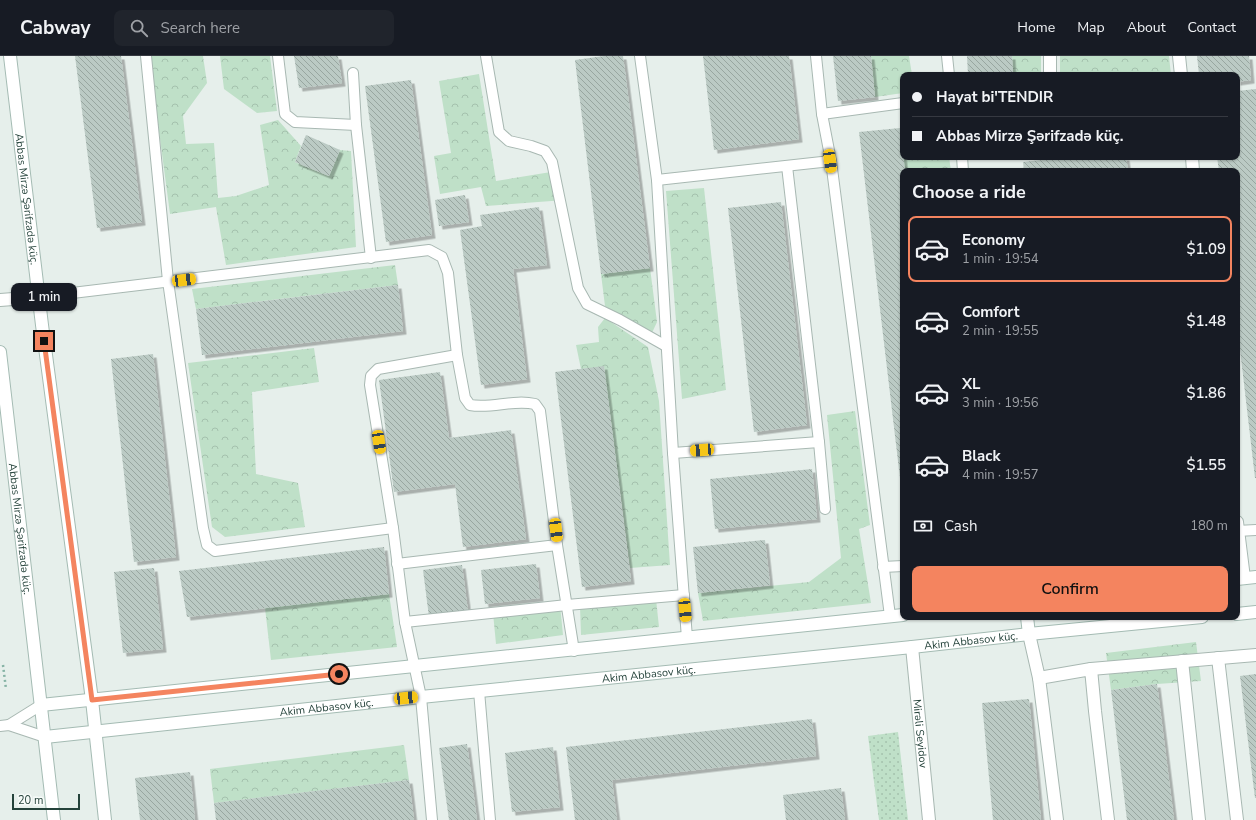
<!DOCTYPE html>
<meta charset="utf-8">
<style>
body{margin:0;font-family:"Nunito Sans",sans-serif;background:#20242c;color:#f1f3f6;height:100vh;display:flex;flex-direction:column;font-size:15px;white-space:nowrap}
*{box-sizing:border-box;margin:0}
p{font-size:13px;color:#9ea1a6}
.icon{flex:none;width:22px;height:22px;fill:none;stroke:currentColor;stroke-width:2;stroke-linecap:round;stroke-linejoin:round}
.map{position:relative;flex:1;overflow:hidden}
.sheet{position:absolute;left:900px;top:112px;width:340px;height:452px;display:flex;flex-direction:column;background:#171b24;border-radius:8px;box-shadow:0 1px 3px #0004}
.sheet>*{flex:none}
.banner{position:absolute;left:900px;top:16px;width:340px;height:88px;border-radius:8px;box-shadow:0 1px 3px #0004;display:grid;align-content:center;height:88px;padding:0 12px;background:#171b24}
.scale{position:absolute;left:12px;bottom:10px;width:68px;box-sizing:border-box;padding-left:4px;border:2px solid #24423a;border-top:0;font-size:11px;line-height:14px;white-space:nowrap;color:#24423a;-webkit-text-stroke:3px #f7fbf9;paint-order:stroke}
.end{position:absolute;width:18px;height:18px;margin:-9px;border:5px solid #f4845f;background:#111;box-shadow:0 0 0 2px #111}
.from{border-radius:50%}
.bubble{position:absolute;height:28px;border-radius:8px;background:#171b24;box-shadow:0 1px 3px #0004;font-size:13px;font-weight:600;line-height:28px;text-align:center}
.car{position:absolute;width:12px;height:24px;margin:-12px -6px;border-radius:5px;box-shadow:0 0 3px 1px #0007;background:linear-gradient(#f5c518 24%,#345 0 40%,#f5c518 0 76%,#345 0 86%,#f5c518 0)}
.banner b{display:flex;align-items:center;gap:14px;height:38px;font-size:15px}
.banner b+b{border-top:1px solid #363941}
.banner i{width:10px;height:10px;background:#f1f3f6}
ul{padding:0;list-style:none}
li{display:flex;align-items:center;gap:12px;height:66px;margin:0 8px 6px;padding:0 4px;border:2px solid transparent;border-radius:8px}
li div{flex:1}
li b{display:block;font-size:15px}
li em{font-style:normal;font-weight:600}
li.on{border-color:#f4845f}
li>.icon{width:36px;height:36px;stroke-width:1.5}
h2{padding:0 12px;font-size:18px;line-height:48px}
.pay{display:flex;align-items:center;gap:10px;height:44px;padding:0 12px;font-size:15px}
.pay p{margin-inline-start:auto}
.cta{display:flex;gap:8px;margin-top:auto;padding:8px 12px}
.cta a{flex:1;height:46px;border-radius:8px;background:#f4845f;color:#111;font-size:16px;font-weight:600;line-height:46px;text-align:center}
header{display:flex;align-items:center;gap:24px;box-sizing:border-box;height:56px;padding:0 20px;background:#171b24;border-bottom:1px solid #363941}
header strong{font-size:19px}
nav{display:flex;gap:22px;margin-inline-start:auto;font-size:14px}
.search{width:280px;height:36px;background:#20242c;display:flex;align-items:center;gap:10px;box-sizing:border-box;padding:0 14px;border-radius:8px;color:#9ea1a6;font-size:15px}
.map>svg:first-child{display:block}
</style>
<header>
<strong>Cabway</strong>
<div class="search"><svg class="icon" aria-label="search" viewBox="0 0 24 24"><circle cx="10" cy="10" r="6"/><path d="M15 15l6 6"/></svg>Search here</div>
<nav><a>Home</a><a>Map</a><a>About</a><a>Contact</a></nav>
</header>
<div class="map">
<svg width="1256" height="764" viewBox="0 0 1256 764">
<defs>
<pattern id="grass-dots" width="8" height="8" patternUnits="userSpaceOnUse"><rect width="8" height="8" fill="#bfe0c8"/><path d="M2 2h.1M6 6h.1" fill="none" stroke="#a4c1ad" stroke-width="1.8" stroke-linecap="round"/></pattern>
<pattern id="forest-crowns" width="20" height="18" patternUnits="userSpaceOnUse"><rect width="20" height="18" fill="#bfe0c8"/><path d="M2 6a3 3 0 1 1 6 0M12 15a3 3 0 1 1 6 0" fill="none" stroke="#a4c1ad"/></pattern>
<pattern id="building-back-hatch" width="6" height="6" patternUnits="userSpaceOnUse"><rect width="6" height="6" fill="#bbcac4"/><path d="M-1 5l2 2M0 0l6 6M5-1l2 2" fill="none" stroke="#98a6a0"/></pattern>
<filter id="shadow"><feDropShadow dx="3.5" dy="3.5" stdDeviation="0" flood-color="#0004"/></filter>
</defs>
<rect width="100%" height="100%" fill="#e6efeb"/>
<!-- grass -->
<polygon fill="url(#grass-dots)" points="898,676 908,764 879,764 868,680"/>
<!-- forest -->
<g fill="url(#forest-crowns)">
<polygon points="149,0 203,0 207,27 183,60 186,88 214,87 218,142 236,140 269,129 260,69 278,64 301,90 295,106 329,120 340,94 351,95 356,191 226,209 216,151 170,158"/>
<polygon points="220,0 270,0 277,55 257,57 224,33"/>
<polygon points="871,0 909,0 912,19 903,19 903,37 875,41"/>
<polygon points="1012,0 1041,0 1041,19 1013,19"/>
<polygon points="1060,0 1169,0 1171,19 1060,19"/>
<polygon points="479,18 496,125 557,115 565,144 486,150 481,131 440,138 434,100 451,97 439,25"/>
<polygon points="903,101 949,101 951,115 905,115"/>
<polygon points="704,132 726,334 682,343 666,135"/>
<polygon points="395,209 398,229 196,253 192,233"/>
<polygon points="650,212 657,266 651,279 605,250 601,218"/>
<polygon points="605,262 648,291 659,345 670,509 630,512 604,311 581,313 576,289 599,286 598,271"/>
<polygon points="314,292 319,326 252,336 256,418 298,427 305,471 225,481 212,471 188,307"/>
<polygon points="855,355 870,469 859,473 871,547 703,565 698,537 809,526 841,502 827,359"/>
<polygon points="389,538 397,591 271,604 265,552"/>
<polygon points="656,543 659,571 581,579 580,550"/>
<polygon points="560,549 563,579 496,588 493,557"/>
<polygon points="1196,586 1201,625 1157,628 1111,634 1106,597"/>
<polygon points="404,689 409,724 214,747 210,713"/>
</g>
<!-- building -->
<g fill="url(#building-back-hatch)" filter="url(#shadow)">
<polygon points="75,0 121,0 142,166 97,172"/>
<polygon points="294,0 338,0 342,27 299,32"/>
<polygon points="604,0 623,0 650,212 601,218 575,4"/>
<polygon points="703,0 789,0 799,83 714,94"/>
<polygon points="833,0 871,0 875,41 838,45"/>
<polygon points="967,0 1012,0 1013,19 968,19"/>
<polygon points="1197,0 1249,0 1251,24 1237,26 1237,19 1199,19"/>
<polygon points="411,24 432,179 386,186 365,30"/>
<polygon points="1256,33 1256,422 1255,422 1237,268 1237,115 1219,115 1217,101 1237,101 1237,35"/>
<polygon points="900,72 905,115 903,115 902,439 859,76"/>
<polygon points="306,79 340,94 329,120 295,106"/>
<polygon points="1070,101 1126,101 1128,115 1024,115 1023,106"/>
<polygon points="465,139 469,166 439,170 435,144"/>
<polygon points="781,146 807,369 754,376 728,152"/>
<polygon points="539,151 547,209 513,213 527,323 481,329 460,174 482,170 480,159"/>
<polygon points="398,229 403,275 202,299 196,253"/>
<polygon points="153,298 176,501 134,506 111,303"/>
<polygon points="604,310 631,525 582,531 555,316"/>
<polygon points="440,316 449,382 511,374 526,483 463,491 455,428 394,436 379,324"/>
<polygon points="812,413 817,463 715,473 710,423"/>
<polygon points="765,484 770,529 698,537 693,491"/>
<polygon points="384,491 389,538 187,561 179,515"/>
<polygon points="536,508 540,542 485,548 481,514"/>
<polygon points="462,509 468,556 429,561 423,514"/>
<polygon points="154,512 163,593 123,597 114,516"/>
<polygon points="1256,618 1256,742 1255,742 1240,620"/>
<polygon points="1157,628 1174,764 1127,764 1111,634"/>
<polygon points="1029,643 1041,764 993,764 982,647"/>
<polygon points="812,663 816,700 612,724 617,764 575,764 566,691"/>
<polygon points="467,688 477,764 449,764 439,692"/>
<polygon points="553,691 560,751 512,756 505,697"/>
<polygon points="190,716 195,764 140,764 135,722"/>
<polygon points="409,724 414,764 216,764 214,747"/>
<polygon points="841,732 845,764 786,764 783,739"/>
</g>
<g fill="none" stroke-linecap="round" stroke-linejoin="round">
<!-- lane casing -->
<g stroke="#a8b8b2" stroke-width="12">
<g id="lane">
<polyline points="146,0 168,225 203,472 207,489 215,495 393,472"/>
<polyline points="278,0 285,58 295,66 356,69"/>
<polyline points="486,0 499,76 509,85 531,90 545,95 552,106 578,232 587,248 620,264 666,290"/>
<polyline points="640,0 657,124 673,397 687,582"/>
<polyline points="816,0 822,58 831,105 890,560"/>
<polyline points="947,0 949,19"/>
<polyline points="353,17 356,69 371,202"/>
<polyline points="822,58 903,47"/>
<polyline points="962,101 963,115"/>
<polyline points="787,110 819,386 825,453"/>
<polyline points="657,124 831,105"/>
<path d="M 39,241 L 429,194 L 442,201 L 448,217 L 457,299 L 465,342 L 470,349 C 492,353 513,343 535,348 L 540,355 L 557,489 L 574,595"/>
<polyline points="673,397 819,386"/>
<polyline points="1237,475 1256,474"/>
<polyline points="397,508 557,489"/>
<polyline points="883,511 903,510"/>
<polyline points="405,566 567,549 684,539"/>
<polyline points="479,635 490,764"/>
<polyline points="9,669 41,649"/>
<polyline points="0,670 9,669 45,681"/>
<polyline points="432,764 421,641 405,566 393,472 370,329 371,320 378,313 457,299"/>
</g>
</g>
<!-- street casing -->
<g stroke="#a8b8b2" stroke-width="14">
<g id="street">
<polyline points="1179,0 1181,19"/>
<polyline points="1050,19 1050,0"/>
<polyline points="1192,101 1193,115"/>
<polyline points="0,244 39,241"/>
<polyline points="1237,466 1244,522"/>
<polyline points="1029,578 1039,622 1057,764"/>
<path id="s1" d="M 912,591 L 929,764"/>
<polyline points="1218,602 1237,764"/>
<polyline points="1182,605 1199,764"/>
<polyline points="1091,613 1256,599"/>
<polyline points="1039,622 1091,613 1095,655 1108,764"/>
</g>
</g>
<!-- secondary casing -->
<g stroke="#a4bbb3" stroke-width="14">
<g id="secondary">
<path id="s2" d="M 10,0 L 42,269 L 92,644 L 105,764"/>
<path id="s3" d="M 0,296 L 54,764"/>
<polyline points="1237,523 1256,521"/>
<polyline points="1237,558 1256,556"/>
<polyline points="1027,561 1029,578"/>
<path d="M 41,649 C 328,617 616,591 903,559"/>
<path id="s4" d="M 45,681 L 421,641 L 912,591 L 1029,578 L 1202,561"/>
</g>
</g>
<!-- path -->
<polyline stroke="#86b3a5" stroke-width="2.5" stroke-dasharray="2 3" stroke-linecap="butt" points="3,609 6,633"/>
<!-- lane -->
<use href="#lane" stroke="#fff" stroke-width="10"/>
<!-- street -->
<use href="#street" stroke="#fff" stroke-width="12"/>
<!-- secondary -->
<use href="#secondary" stroke="#fff" stroke-width="12"/>
</g>
<g fill="none" stroke-linecap="round" stroke-linejoin="round">
<!-- route -->
<polyline stroke="#f4845f" stroke-width="5" points="44,285 92,644 339,618"/>
</g>
<g text-anchor="middle" dominant-baseline="central" stroke-width="3.5" stroke-linejoin="round" paint-order="stroke">
<!-- street labels -->
<g font-size="11" fill="#24423a" stroke="#f7fbf9">
<text stroke="none"><textPath href="#s2" startOffset="144">Abbas Mirzə Şərifzadə küç.</textPath></text>
<text stroke="none"><textPath href="#s3" startOffset="178">Abbas Mirzə Şərifzadə küç.</textPath></text>
<text stroke="none"><textPath href="#s4" startOffset="931">Akim Abbasov küç.</textPath></text>
<text stroke="none"><textPath href="#s4" startOffset="607">Akim Abbasov küç.</textPath></text>
<text stroke="none"><textPath href="#s4" startOffset="283">Akim Abbasov küç.</textPath></text>
<text stroke="none"><textPath href="#s1" startOffset="87">Mirəli Seyidov</textPath></text>
</g>
</g>
</svg>
<div class="scale">20 m</div>
<i class="end from" style="left:339px;top:618px"></i>
<i class="end" style="left:44px;top:285px"></i>
<div class="bubble" style="left:11px;top:227px;width:66px">1 min</div>
<i class="car" style="left:830px;top:105px;rotate:172deg"></i>
<i class="car" style="left:184px;top:224px;rotate:83deg"></i>
<i class="car" style="left:379px;top:386px;rotate:171deg"></i>
<i class="car" style="left:702px;top:394px;rotate:266deg"></i>
<i class="car" style="left:556px;top:474px;rotate:173deg"></i>
<i class="car" style="left:685px;top:554px;rotate:175deg"></i>
<i class="car" style="left:406px;top:642px;rotate:84deg"></i>
<div class="banner">
<b><i class="from"></i>Hayat bi'TENDIR</b>
<b><i></i>Abbas Mirzə Şərifzadə küç.</b>
</div>
<section class="sheet">
<h2>Choose a ride</h2>
<ul>
<li class="on"><svg class="icon" aria-label="car" viewBox="0 0 24 24"><path d="M5 17H2v-5l4-1 3-4h7l3 4 3 1v5h-3M9 17h6M6 11h13"/><circle cx="7" cy="17" r="2"/><circle cx="17" cy="17" r="2"/></svg><div><b>Economy</b><p>1 min · 19:54</p></div><em>$1.09</em></li>
<li><svg class="icon" aria-label="car" viewBox="0 0 24 24"><path d="M5 17H2v-5l4-1 3-4h7l3 4 3 1v5h-3M9 17h6M6 11h13"/><circle cx="7" cy="17" r="2"/><circle cx="17" cy="17" r="2"/></svg><div><b>Comfort</b><p>2 min · 19:55</p></div><em>$1.48</em></li>
<li><svg class="icon" aria-label="car" viewBox="0 0 24 24"><path d="M5 17H2v-5l4-1 3-4h7l3 4 3 1v5h-3M9 17h6M6 11h13"/><circle cx="7" cy="17" r="2"/><circle cx="17" cy="17" r="2"/></svg><div><b>XL</b><p>3 min · 19:56</p></div><em>$1.86</em></li>
<li><svg class="icon" aria-label="car" viewBox="0 0 24 24"><path d="M5 17H2v-5l4-1 3-4h7l3 4 3 1v5h-3M9 17h6M6 11h13"/><circle cx="7" cy="17" r="2"/><circle cx="17" cy="17" r="2"/></svg><div><b>Black</b><p>4 min · 19:57</p></div><em>$1.55</em></li>
</ul>
<div class="pay"><svg class="icon" aria-label="cash" viewBox="0 0 24 24"><path d="M3 7h18v10H3z"/><circle cx="12" cy="12" r="2"/></svg>Cash<p>180 m</p></div>
<div class="cta"><a>Confirm</a></div>
</section>
</div>
